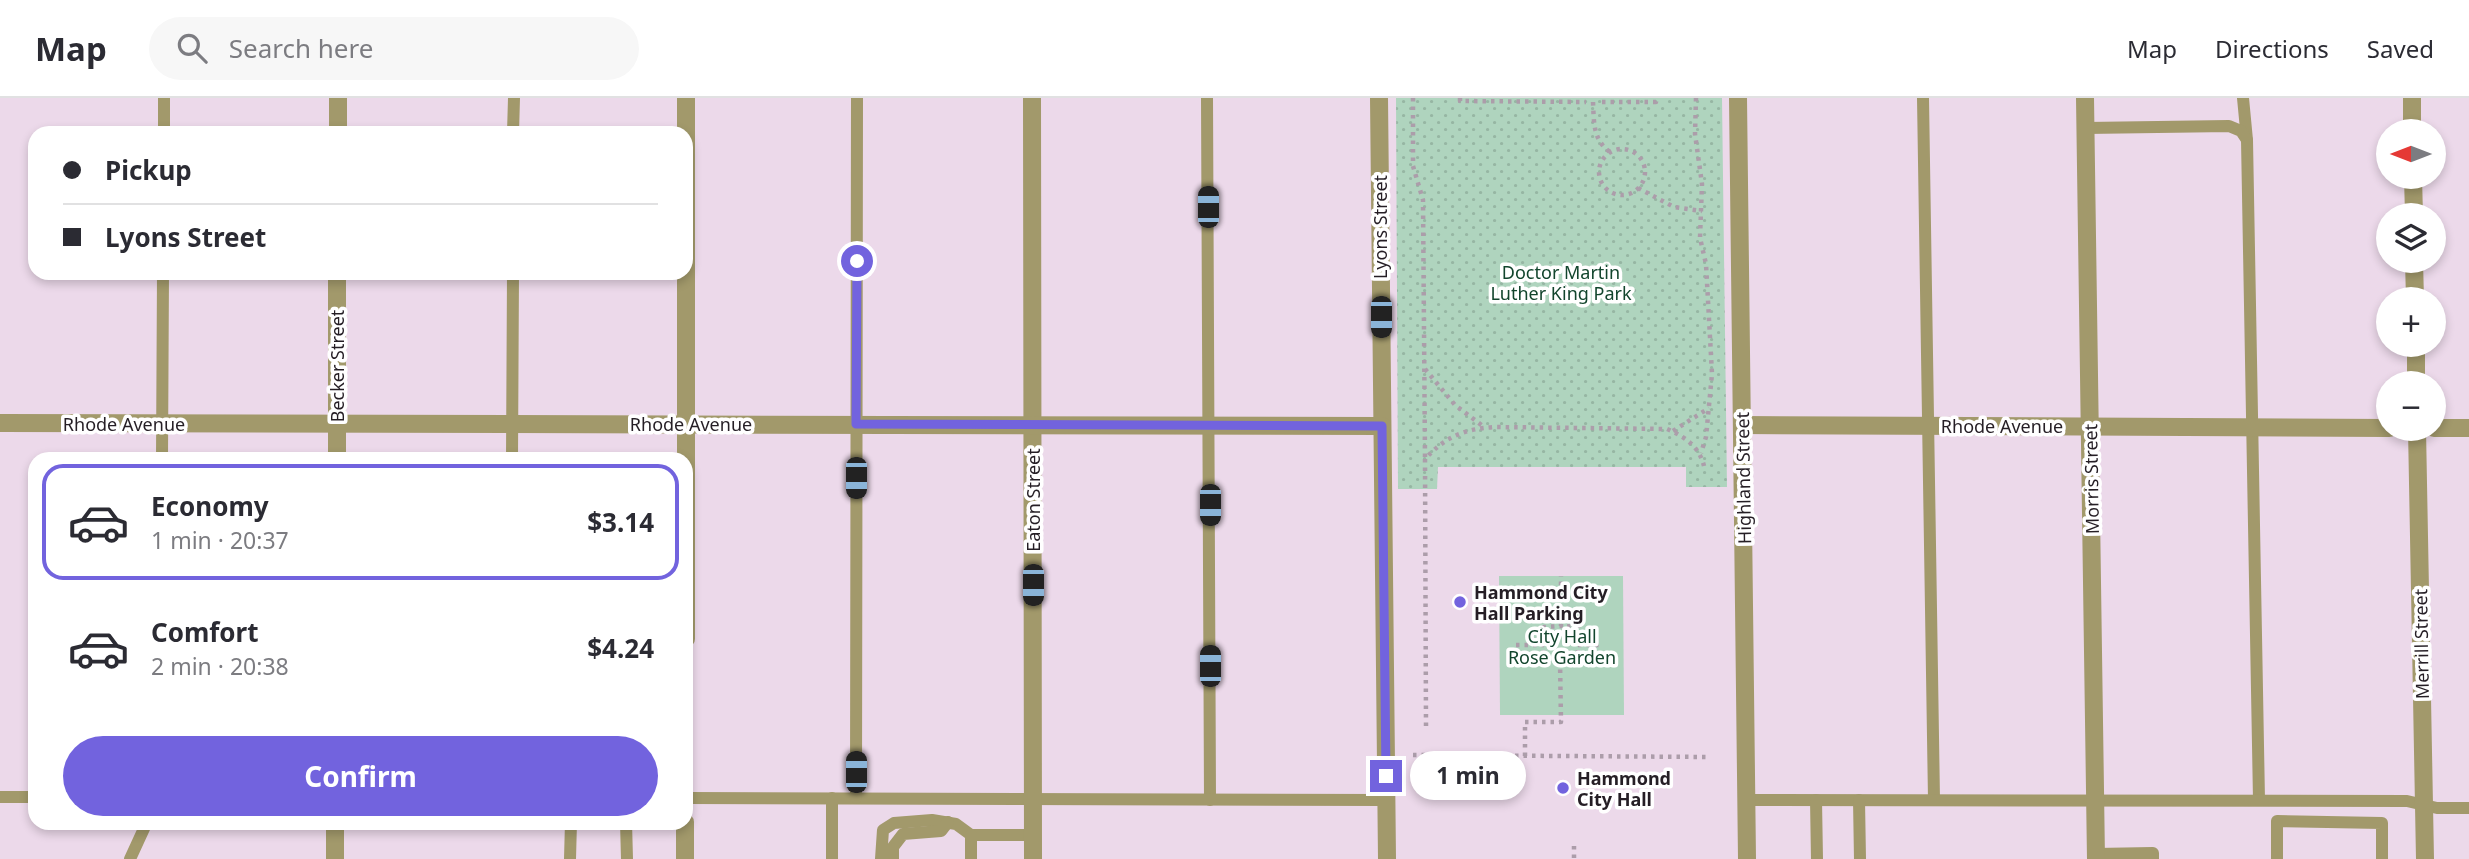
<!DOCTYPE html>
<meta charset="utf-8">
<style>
body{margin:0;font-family:"Noto Sans",sans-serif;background:#f7f7f7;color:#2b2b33;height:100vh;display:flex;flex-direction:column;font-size:26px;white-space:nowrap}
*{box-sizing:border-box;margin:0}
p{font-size:23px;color:#7c7c81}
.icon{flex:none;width:38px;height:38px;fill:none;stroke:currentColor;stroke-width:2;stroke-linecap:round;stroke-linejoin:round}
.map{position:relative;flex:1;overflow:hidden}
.panel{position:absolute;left:28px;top:354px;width:665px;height:378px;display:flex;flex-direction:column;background:#fff;border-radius:21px;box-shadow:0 4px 10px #0003}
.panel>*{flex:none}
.guide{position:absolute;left:28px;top:28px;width:665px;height:154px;border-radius:21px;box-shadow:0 4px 10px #0003;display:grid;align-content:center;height:154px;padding:0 35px;background:#fff}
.needle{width:46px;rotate:270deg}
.buttons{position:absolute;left:2376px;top:21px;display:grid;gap:14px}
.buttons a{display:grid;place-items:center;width:70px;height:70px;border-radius:50%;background:#fff;box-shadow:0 4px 10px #0003;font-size:35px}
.end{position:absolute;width:32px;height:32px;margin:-16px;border:9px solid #7263de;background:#fff;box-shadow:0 0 0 4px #fff}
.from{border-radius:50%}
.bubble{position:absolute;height:49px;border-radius:24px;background:#fff;box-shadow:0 4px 10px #0003;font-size:23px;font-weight:700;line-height:49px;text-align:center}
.car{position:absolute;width:21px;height:42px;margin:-21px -10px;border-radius:9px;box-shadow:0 0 5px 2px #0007;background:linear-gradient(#222 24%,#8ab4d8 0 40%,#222 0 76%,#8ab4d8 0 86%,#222 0)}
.guide b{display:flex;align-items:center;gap:24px;height:66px;font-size:26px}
.guide b+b{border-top:2px solid #e1e1e2}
.guide i{width:18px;height:18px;background:#2b2b33}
ul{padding:12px 0 0;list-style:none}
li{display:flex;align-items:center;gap:21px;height:116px;margin:0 14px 10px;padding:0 21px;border:4px solid transparent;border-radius:21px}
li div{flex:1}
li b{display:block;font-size:26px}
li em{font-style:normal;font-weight:700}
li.current{border-color:#7263de}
li>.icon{width:63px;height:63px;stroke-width:1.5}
.action{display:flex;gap:14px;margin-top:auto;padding:14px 35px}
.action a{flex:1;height:80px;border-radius:42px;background:#7263de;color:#fff;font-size:28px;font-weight:700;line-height:80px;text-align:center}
header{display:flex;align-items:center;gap:42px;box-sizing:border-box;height:98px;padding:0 35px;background:#fff;border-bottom:2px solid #e1e1e2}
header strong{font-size:33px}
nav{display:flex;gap:38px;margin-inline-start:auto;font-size:24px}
.search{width:490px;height:63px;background:#f7f7f7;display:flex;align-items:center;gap:18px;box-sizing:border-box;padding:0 24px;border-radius:38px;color:#7c7c81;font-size:26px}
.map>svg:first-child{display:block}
</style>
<header>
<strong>Map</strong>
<div class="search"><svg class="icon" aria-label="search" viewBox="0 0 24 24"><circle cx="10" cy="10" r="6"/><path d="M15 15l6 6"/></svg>Search here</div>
<nav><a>Map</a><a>Directions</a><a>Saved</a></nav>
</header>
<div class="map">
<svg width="2469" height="761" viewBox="0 0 2469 761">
<defs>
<pattern id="park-dots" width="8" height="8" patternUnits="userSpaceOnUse" patternTransform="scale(1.75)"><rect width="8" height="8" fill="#afd4be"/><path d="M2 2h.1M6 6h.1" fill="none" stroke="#96b6a3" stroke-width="1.8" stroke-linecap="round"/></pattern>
</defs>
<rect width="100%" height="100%" fill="#ecd9ea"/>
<!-- park -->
<polygon fill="url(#park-dots)" points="1396,0 1722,0 1727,389 1686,389 1686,369 1438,369 1437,391 1398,391"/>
<!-- garden -->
<polygon fill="#afd4be" points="1499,478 1623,478 1624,617 1500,617"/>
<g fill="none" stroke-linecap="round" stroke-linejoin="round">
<!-- path -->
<g stroke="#ac9daa" stroke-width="4.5" stroke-dasharray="3.5 5" stroke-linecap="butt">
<polyline points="1413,0 1413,68 1423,102 1425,360"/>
<polyline points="1460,0 1460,3 1586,4"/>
<polyline points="1696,0 1695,36 1702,86 1700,140 1706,166 1712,276 1706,339 1701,355"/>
<path d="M 1593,4 C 1594,25 1593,42 1610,54"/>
<polyline points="1602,4 1656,4 1656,0"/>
<circle cx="1622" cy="74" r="23"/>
<polyline points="1638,90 1674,109 1702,113"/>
<polyline points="1425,271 1455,307 1484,329"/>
<polyline points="1673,333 1709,310"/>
<polyline points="1516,547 1544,547"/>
<polyline points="1578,547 1600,547"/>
<polyline points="1560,562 1578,563 1578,529 1561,528"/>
<path d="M 1426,628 L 1425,361 C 1445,339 1464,331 1494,329 L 1667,331 C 1685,339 1699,348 1704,368"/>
<polyline points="1413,657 1708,659"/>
<polyline points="1525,658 1525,624 1561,624 1560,562 1544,561 1544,529 1561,528 1561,478"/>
<polyline points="1574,748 1574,761"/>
</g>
<!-- service -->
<g stroke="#a2996b" stroke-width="12">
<polyline points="1207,0 1210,702"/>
<polyline points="1923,0 1934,702"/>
<polyline points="2243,0 2247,42 2259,702"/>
<polyline points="2086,30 2229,28 2241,33 2247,42"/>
<polyline points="164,35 164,0"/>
<polyline points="513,35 514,0"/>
<polyline points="162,360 163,175"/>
<polyline points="512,360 513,175"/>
<polyline points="0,699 35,699"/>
<polyline points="686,700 1386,702"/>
<polyline points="832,700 832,761"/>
<polyline points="856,700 857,0"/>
<polyline points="1747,702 2407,703 2437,710 2469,710"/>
<polyline points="1816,702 1817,761"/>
<polyline points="1859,702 1860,761"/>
<polyline points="626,724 627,761"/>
<polyline points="2096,756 2153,755 2153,761"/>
<polyline points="130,761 147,724"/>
<polyline points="570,761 571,724"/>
<polyline points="881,761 883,732 894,725 932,722 956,726 971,737 1033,737"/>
<polyline points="893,761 893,749 903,736 941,733 948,724"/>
<polyline points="971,761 971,737"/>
<polyline points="2277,761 2277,723 2382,725 2382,761"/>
</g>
<!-- minor -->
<g stroke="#a2996b" stroke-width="18">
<polyline points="1032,0 1033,761"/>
<polyline points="1379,0 1387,761"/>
<polyline points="2085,0 2096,761"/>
<polyline points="2412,0 2412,33"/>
<polyline points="338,35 338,0"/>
<polyline points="2413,79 2414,117"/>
<polyline points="2414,163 2415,201"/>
<polyline points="2416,247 2416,285"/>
<polyline points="0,325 1382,328"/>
<polyline points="1742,327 2389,330"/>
<polyline points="2434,330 2469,330"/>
<polyline points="2417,331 2425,761"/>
<polyline points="337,360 337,175"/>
<polyline points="686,541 686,0"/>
<polyline points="335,761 335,724"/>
<polyline points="685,761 685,724"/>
</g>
<!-- tertiary -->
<polyline stroke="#a2996b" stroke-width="18" points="1738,0 1747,761"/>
</g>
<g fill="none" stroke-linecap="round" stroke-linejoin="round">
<!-- route -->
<polyline stroke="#7263de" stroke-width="9" points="857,163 856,326 1382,328 1386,678"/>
</g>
<!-- markers -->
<g fill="#7263de" stroke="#fff" stroke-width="2.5">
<circle cx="1460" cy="504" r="7"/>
<circle cx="1563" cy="690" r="7"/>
</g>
<g text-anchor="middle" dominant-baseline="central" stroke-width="7" stroke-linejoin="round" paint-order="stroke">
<!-- street labels -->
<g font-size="18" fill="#251e25" stroke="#fff">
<text transform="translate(1380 129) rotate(-90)">Lyons Street</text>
<text transform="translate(337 268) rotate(-90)">Becker Street</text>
<text x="124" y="326">Rhode Avenue</text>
<text x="691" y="326">Rhode Avenue</text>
<text x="2002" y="328">Rhode Avenue</text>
<text transform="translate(1743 380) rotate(-91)">Highland Street</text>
<text transform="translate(2091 381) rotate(-91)">Morris Street</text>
<text transform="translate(1033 402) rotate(-90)">Eaton Street</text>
<text transform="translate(2421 546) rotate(-91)">Merrill Street</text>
</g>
<!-- park labels -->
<g font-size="18" fill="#12452d" stroke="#fff">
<text x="1561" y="174">Doctor Martin<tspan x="1561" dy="21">Luther King Park</tspan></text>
<text x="1562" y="538">City Hall<tspan x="1562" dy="21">Rose Garden</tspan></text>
</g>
<!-- poi labels -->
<g font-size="18" font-weight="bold" fill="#251e25" stroke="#fff" text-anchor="start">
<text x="1474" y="494">Hammond City<tspan x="1474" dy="21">Hall Parking</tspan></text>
<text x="1577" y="680">Hammond<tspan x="1577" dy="21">City Hall</tspan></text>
</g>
</g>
</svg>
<div class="buttons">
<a><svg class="needle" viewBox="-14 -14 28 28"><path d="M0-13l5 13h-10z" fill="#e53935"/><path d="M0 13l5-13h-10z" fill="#7c7c81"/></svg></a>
<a><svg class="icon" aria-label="layers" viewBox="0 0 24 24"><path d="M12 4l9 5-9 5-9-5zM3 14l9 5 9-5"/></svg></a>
<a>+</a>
<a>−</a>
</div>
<i class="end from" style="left:857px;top:163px"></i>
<i class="end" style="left:1386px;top:678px"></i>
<div class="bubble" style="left:1410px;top:653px;width:116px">1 min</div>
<i class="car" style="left:1208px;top:109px;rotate:0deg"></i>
<i class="car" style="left:1381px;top:219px;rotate:180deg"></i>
<i class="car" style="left:856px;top:380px;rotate:180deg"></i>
<i class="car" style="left:1210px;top:407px;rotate:180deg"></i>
<i class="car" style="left:1033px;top:487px;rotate:180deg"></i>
<i class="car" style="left:1210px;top:568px;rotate:0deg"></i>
<i class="car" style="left:856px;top:674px;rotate:0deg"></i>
<div class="guide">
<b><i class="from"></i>Pickup</b>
<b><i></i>Lyons Street</b>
</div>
<section class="panel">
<ul>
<li class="current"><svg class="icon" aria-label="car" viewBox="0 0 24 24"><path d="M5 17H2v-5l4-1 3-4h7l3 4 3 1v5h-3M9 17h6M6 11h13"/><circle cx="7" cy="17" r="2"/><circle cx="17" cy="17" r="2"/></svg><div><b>Economy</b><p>1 min · 20:37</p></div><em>$3.14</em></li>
<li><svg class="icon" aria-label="car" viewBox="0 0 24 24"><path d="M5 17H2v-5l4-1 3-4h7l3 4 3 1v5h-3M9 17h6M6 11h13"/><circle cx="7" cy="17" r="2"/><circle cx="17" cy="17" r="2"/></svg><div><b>Comfort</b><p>2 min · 20:38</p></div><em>$4.24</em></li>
</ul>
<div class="action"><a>Confirm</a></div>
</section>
</div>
